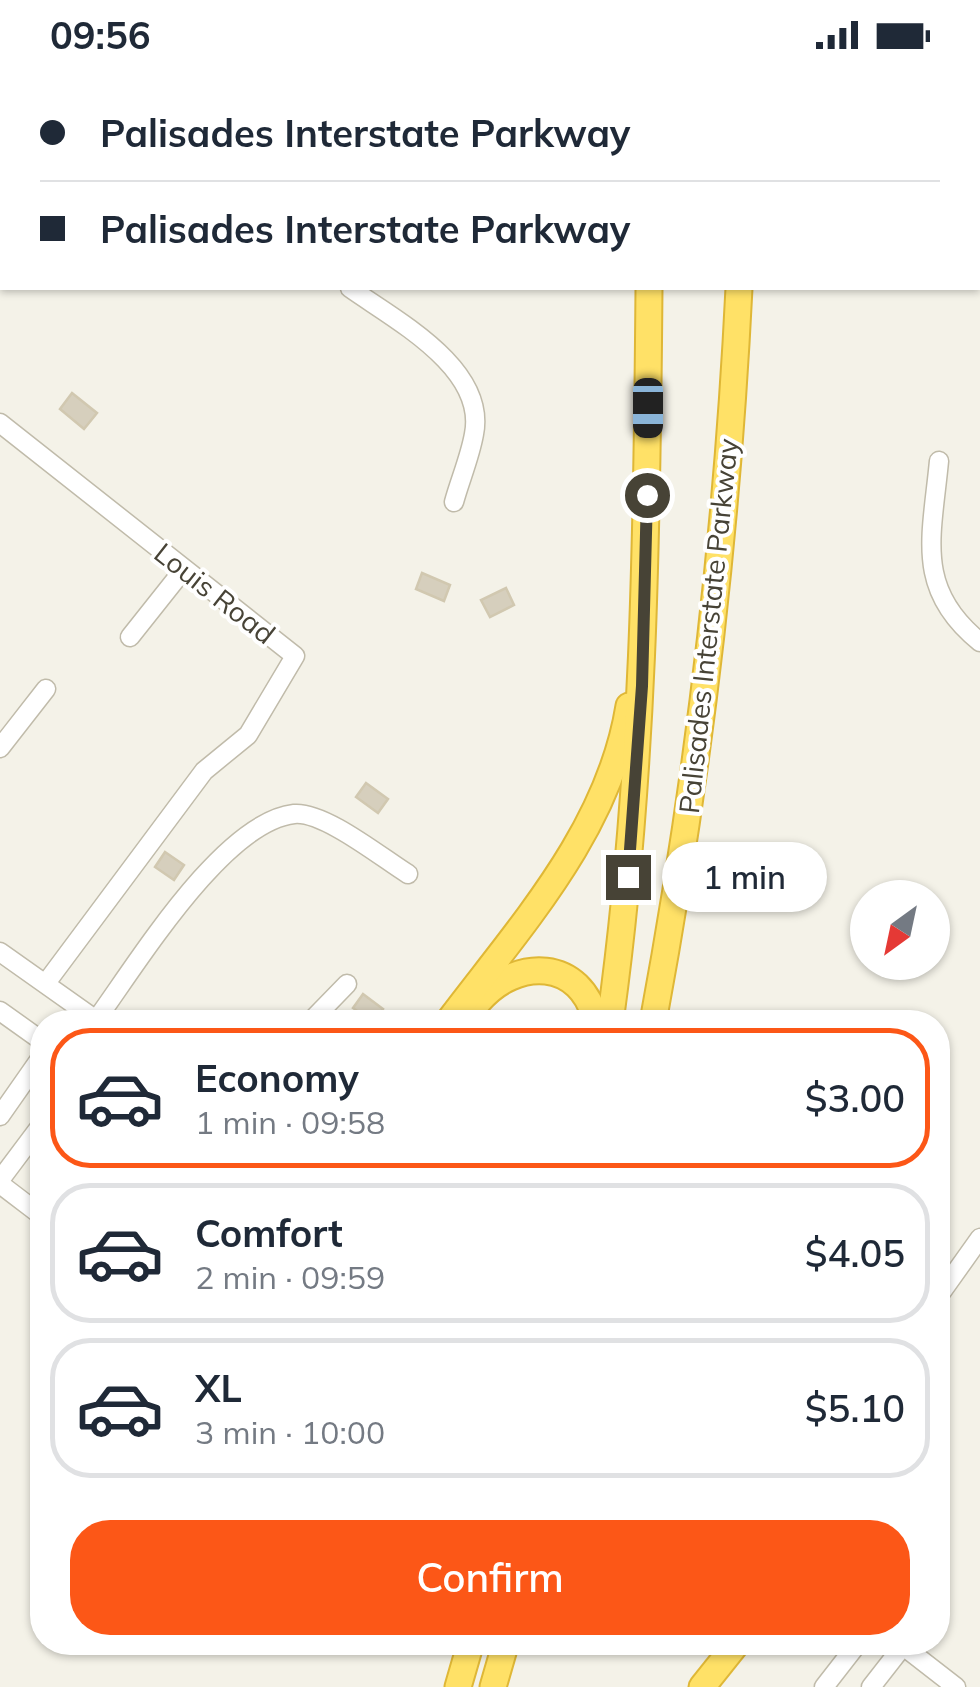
<!DOCTYPE html>
<meta charset="utf-8">
<style>
body{margin:0;font-family:Mulish,sans-serif;background:#f6f6f7;color:#1f2937;height:100vh;display:flex;flex-direction:column;font-size:38px;white-space:nowrap}
*{box-sizing:border-box;margin:0}
p{font-size:32px;color:#747a83}
.icon{flex:none;width:55px;height:55px;fill:none;stroke:currentColor;stroke-width:2;stroke-linecap:round;stroke-linejoin:round}
.map{position:relative;flex:1;overflow:hidden}
.details{position:absolute;left:30px;top:940px;width:920px;height:645px;display:flex;flex-direction:column;background:#fff;border-radius:40px;box-shadow:0 2px 8px #0004}
.details>*{flex:none}
.hud{position:absolute;left:0px;top:0px;width:980px;height:220px;box-shadow:0 2px 8px #0004;display:grid;align-content:center;height:220px;padding:0 40px;background:#fff}
.needle{width:65px;rotate:213deg}
.controls{position:absolute;left:850px;top:810px;display:grid;gap:20px}
.controls a{display:grid;place-items:center;width:100px;height:100px;border-radius:50%;background:#fff;box-shadow:0 2px 8px #0004;font-size:50px}
.end{position:absolute;width:45px;height:45px;margin:-22px;border:12px solid #474336;background:#fff;box-shadow:0 0 0 5px #fff}
.from{border-radius:50%}
.bubble{position:absolute;height:70px;border-radius:35px;background:#fff;box-shadow:0 2px 8px #0004;font-size:32px;font-weight:600;line-height:70px;text-align:center}
.car{position:absolute;width:30px;height:60px;margin:-30px -15px;border-radius:12px;box-shadow:0 0 8px 2px #0007;background:linear-gradient(#222 24%,#8ab4d8 0 40%,#222 0 76%,#8ab4d8 0 86%,#222 0)}
.hud b{display:flex;align-items:center;gap:35px;height:95px;font-size:38px}
.hud b+b{border-top:2px solid #e0e1e3}
.hud i{width:25px;height:25px;background:#1f2937}
ul{padding:18px 0 0;list-style:none}
li{display:flex;align-items:center;gap:30px;height:140px;margin:0 20px 15px;padding:0 20px;border:5px solid #e0e1e3;border-radius:40px}
li div{flex:1}
li b{display:block;font-size:38px}
li em{font-style:normal;font-weight:600}
li.active{border-color:#fc5717}
li>.icon{width:90px;height:90px;stroke-width:1.5}
.primary-button{display:flex;gap:20px;margin-top:auto;padding:20px 40px}
.primary-button a{flex:1;height:115px;border-radius:40px;background:#fc5717;color:#fff;font-size:40px;font-weight:600;line-height:115px;text-align:center}
.status{display:flex;justify-content:space-between;align-items:center;height:70px;padding:0 50px;background:#fff;direction:ltr}
.status svg{height:28px;fill:currentColor}
.map>svg:first-child{display:block}
</style>
<div class="status"><b>09:56</b><svg viewBox="0 0 49 12"><path d="M0 12V9h3v3zM5 12V6h3v6zM10 12V3h3v9zM15 12V0h3v12zM26 1h20v11H26zM47 4h2v5h-2z"/></svg></div>
<div class="map">
<svg width="980" height="1617" viewBox="0 0 980 1617">
<rect width="100%" height="100%" fill="#f4f2e8"/>
<!-- building -->
<g fill="#d6cfbd" stroke="#d1c8b0" stroke-width="2.5">
<polygon points="72,323 97,343 84,359 60,339"/>
<polygon points="422,503 450,515 444,531 416,519"/>
<polygon points="506,518 514,535 490,547 481,530"/>
<polygon points="366,713 388,729 378,743 356,727"/>
<polygon points="165,782 184,795 174,810 155,797"/>
<polygon points="363,924 383,939 373,952 353,938"/>
</g>
<g fill="none" stroke-linecap="round" stroke-linejoin="round">
<!-- minor casing -->
<g stroke="#c0bbaa" stroke-width="21">
<g id="minor">
<polyline points="48,0 51,2"/>
<polyline points="235,2 237,0"/>
<path d="M 350,218 C 395,250 487,298 474,364 C 470,387 460,410 454,432"/>
<polyline points="0,353 295,586 248,665 204,701 46,913"/>
<path d="M 939,391 C 932,466 914,519 980,572"/>
<polyline points="130,567 184,499"/>
<polyline points="0,678 46,619"/>
<polyline points="0,882 99,952"/>
<polyline points="0,941 42,971"/>
<path d="M 96,950 C 137,894 223,752 294,744 C 324,741 382,788 408,804"/>
<polyline points="310,952 347,914"/>
<polyline points="0,1046 42,986"/>
<polyline points="0,1110 42,1054"/>
<polyline points="0,1114 42,1146"/>
<polyline points="938,1227 980,1168"/>
<polyline points="898,1572 956,1617"/>
<polyline points="824,1617 859,1572"/>
<polyline points="871,1617 903,1576"/>
</g>
</g>
<!-- highway casing -->
<g stroke="#dfb736" stroke-width="29">
<g id="highway">
<polyline points="651,2 651,0"/>
<polyline points="748,2 748,0"/>
<path d="M 478,932 C 516,887 582,888 596,952"/>
<path d="M 448,952 C 521,855 609,760 629,636"/>
<path d="M 610,952 C 644,708 647,464 649,218"/>
<path d="M 653,952 C 698,710 727,464 739,218"/>
<polyline points="458,1617 471,1572"/>
<polyline points="493,1617 506,1572"/>
<polyline points="702,1617 738,1572"/>
</g>
</g>
<!-- minor -->
<use href="#minor" stroke="#fff" stroke-width="18"/>
<!-- highway -->
<use href="#highway" stroke="#ffe167" stroke-width="25"/>
</g>
<g fill="none" stroke-linecap="round" stroke-linejoin="round">
<!-- route -->
<polyline stroke="#474336" stroke-width="12" points="628,807 642,616 647,425"/>
</g>
<g text-anchor="middle" dominant-baseline="central" stroke-width="8" stroke-linejoin="round" paint-order="stroke">
<!-- street labels -->
<g font-size="28" fill="#474336" stroke="#fff">
<text transform="translate(215 523) rotate(38)">Louis Road</text>
<text transform="translate(708 556) rotate(-84)">Palisades Interstate Parkway</text>
</g>
</g>
</svg>
<div class="controls">
<a><svg class="needle" viewBox="-14 -14 28 28"><path d="M0-13l5 13h-10z" fill="#e53935"/><path d="M0 13l5-13h-10z" fill="#747a83"/></svg></a>
</div>
<i class="end from" style="left:647px;top:425px"></i>
<i class="end" style="left:628px;top:807px"></i>
<div class="bubble" style="left:662px;top:772px;width:165px">1 min</div>
<i class="car" style="left:648px;top:338px;rotate:180deg"></i>
<div class="hud">
<b><i class="from"></i>Palisades Interstate Parkway</b>
<b><i></i>Palisades Interstate Parkway</b>
</div>
<section class="details">
<ul>
<li class="active"><svg class="icon" aria-label="car" viewBox="0 0 24 24"><path d="M5 17H2v-5l4-1 3-4h7l3 4 3 1v5h-3M9 17h6M6 11h13"/><circle cx="7" cy="17" r="2"/><circle cx="17" cy="17" r="2"/></svg><div><b>Economy</b><p>1 min · 09:58</p></div><em>$3.00</em></li>
<li><svg class="icon" aria-label="car" viewBox="0 0 24 24"><path d="M5 17H2v-5l4-1 3-4h7l3 4 3 1v5h-3M9 17h6M6 11h13"/><circle cx="7" cy="17" r="2"/><circle cx="17" cy="17" r="2"/></svg><div><b>Comfort</b><p>2 min · 09:59</p></div><em>$4.05</em></li>
<li><svg class="icon" aria-label="car" viewBox="0 0 24 24"><path d="M5 17H2v-5l4-1 3-4h7l3 4 3 1v5h-3M9 17h6M6 11h13"/><circle cx="7" cy="17" r="2"/><circle cx="17" cy="17" r="2"/></svg><div><b>XL</b><p>3 min · 10:00</p></div><em>$5.10</em></li>
</ul>
<div class="primary-button"><a>Confirm</a></div>
</section>
</div>
